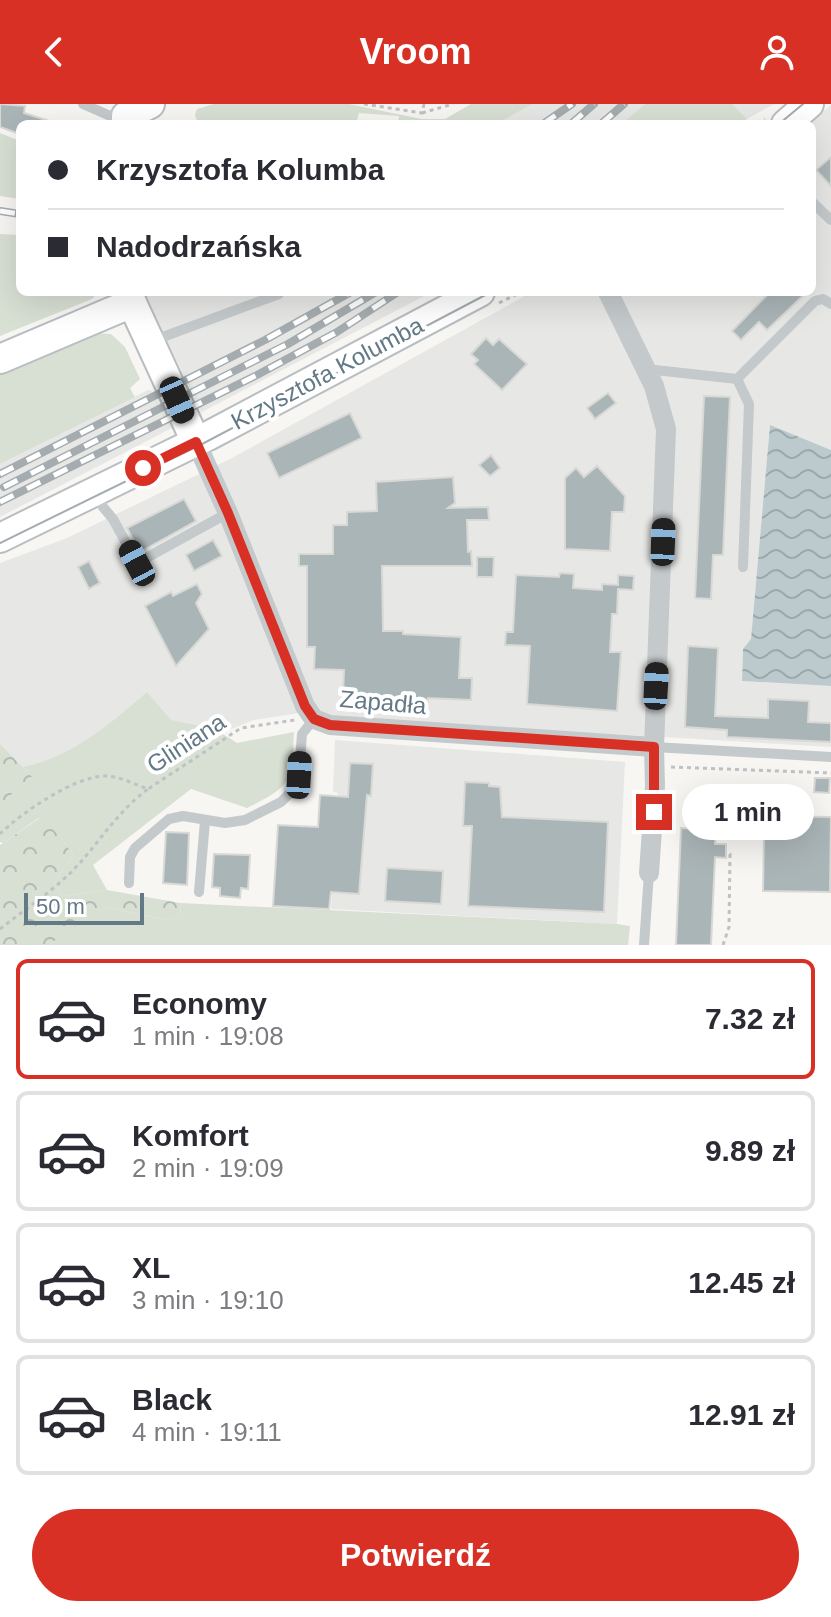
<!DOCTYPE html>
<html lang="pl">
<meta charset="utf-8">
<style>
body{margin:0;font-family:Arial,sans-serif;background:#f2f2f3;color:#2b2b33;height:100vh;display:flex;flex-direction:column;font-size:30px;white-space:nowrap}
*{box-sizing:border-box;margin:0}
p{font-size:26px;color:#7c7c81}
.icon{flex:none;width:44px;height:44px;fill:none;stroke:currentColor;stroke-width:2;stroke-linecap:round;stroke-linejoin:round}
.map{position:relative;height:841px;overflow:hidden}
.drawer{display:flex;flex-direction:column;background:#fff;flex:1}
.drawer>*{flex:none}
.guide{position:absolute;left:16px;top:16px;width:800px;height:176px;border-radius:12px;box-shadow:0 8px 32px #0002;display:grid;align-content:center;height:176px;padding:0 32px;background:#fff}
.scale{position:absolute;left:24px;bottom:20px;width:120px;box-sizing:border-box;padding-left:8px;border:4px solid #637a86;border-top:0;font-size:22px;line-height:28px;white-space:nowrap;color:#637a86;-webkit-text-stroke:6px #fff;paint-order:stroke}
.end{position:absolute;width:36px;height:36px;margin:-18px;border:10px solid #d93025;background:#fff;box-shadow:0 0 0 4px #fff}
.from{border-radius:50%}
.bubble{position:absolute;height:56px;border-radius:28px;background:#fff;box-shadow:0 8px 32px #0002;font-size:26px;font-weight:800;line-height:56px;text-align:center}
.car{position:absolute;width:24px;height:48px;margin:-24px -12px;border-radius:10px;box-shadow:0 0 6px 2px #0007;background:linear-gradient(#222 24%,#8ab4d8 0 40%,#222 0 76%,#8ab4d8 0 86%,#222 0)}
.guide b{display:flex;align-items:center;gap:28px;height:76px;font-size:30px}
.guide b+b{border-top:2px solid #e1e1e2}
.guide i{width:20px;height:20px;background:#2b2b33}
ul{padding:14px 0 0;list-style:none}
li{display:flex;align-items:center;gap:24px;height:120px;margin:0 16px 12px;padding:0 16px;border:4px solid #e1e1e2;border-radius:12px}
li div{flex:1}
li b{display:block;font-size:30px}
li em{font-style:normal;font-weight:800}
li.active{border-color:#d93025}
li>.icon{width:72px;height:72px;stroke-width:1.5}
.cta{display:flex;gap:16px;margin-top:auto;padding:16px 32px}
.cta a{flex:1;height:92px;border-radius:48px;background:#d93025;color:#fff;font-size:32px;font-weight:800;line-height:92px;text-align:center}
header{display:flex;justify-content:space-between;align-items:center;height:104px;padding:0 32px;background:#d93025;color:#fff;font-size:36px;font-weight:800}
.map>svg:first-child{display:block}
</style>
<header><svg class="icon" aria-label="back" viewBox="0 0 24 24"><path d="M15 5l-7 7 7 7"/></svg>Vroom<svg class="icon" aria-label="person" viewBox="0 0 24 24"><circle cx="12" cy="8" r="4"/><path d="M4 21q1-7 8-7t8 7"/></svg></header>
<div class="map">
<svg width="831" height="841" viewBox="0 0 831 841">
<defs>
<pattern id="forest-crowns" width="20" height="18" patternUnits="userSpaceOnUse" patternTransform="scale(2)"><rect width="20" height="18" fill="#d8dfd3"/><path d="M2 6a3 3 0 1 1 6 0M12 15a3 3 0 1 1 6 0" fill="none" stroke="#b3bab1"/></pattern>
<pattern id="water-waves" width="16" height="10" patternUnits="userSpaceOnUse" patternTransform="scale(2)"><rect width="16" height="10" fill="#bccacd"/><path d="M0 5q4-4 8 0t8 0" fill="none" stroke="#9ca9ac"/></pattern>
</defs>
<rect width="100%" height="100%" fill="#f7f6f3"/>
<!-- built -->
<g fill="#e7e8e6">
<polygon points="533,0 645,0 621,20 496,20"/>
<polygon points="732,0 774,0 747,15"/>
<polygon points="831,1 831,346 770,322 751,536 743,545 742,577 831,582 831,643 353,615 332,613 313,607 254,616 0,718 0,459 67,434 232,354 532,188 812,188 812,20 807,20"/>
<polygon points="143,188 430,188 430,189 202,308"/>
<polygon points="148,286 151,286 172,324 0,413 0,360"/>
<polygon points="335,636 625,658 617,820 331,805 338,689 333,688"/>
</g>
<!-- green -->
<g fill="#d8dfd3">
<polygon points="214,0 349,0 421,15 445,15 471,0 533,0 496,20 398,20 399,12 359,9 356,19 334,20 334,17 306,20 198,20 195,11 197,5"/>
<polygon points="645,0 732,0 747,15 739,20 621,20"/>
<polygon points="0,29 20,37 20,95 0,92"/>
<polygon points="0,130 20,131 20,188 98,188 92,195 0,232"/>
<polygon points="92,229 111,230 125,243 140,275 130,284 135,293 0,360 0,269"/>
<path d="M 147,588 L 171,616 L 215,625 L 237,639 L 294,628 C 291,679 293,681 247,704 L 191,685 L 93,761 L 107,786 L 63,792 L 54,778 L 73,751 L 60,732 L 39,714 L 3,739 L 0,738 L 0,700 L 32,673 L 23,663 C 72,653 110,620 147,588 Z"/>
<polygon points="180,799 617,820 630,822 628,841 49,841 95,806 111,804 170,817 181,809"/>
</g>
<!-- forest -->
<g fill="url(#forest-crowns)">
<polygon points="0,640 32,673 0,700"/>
<polygon points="40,714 60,732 73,751 54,778 63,792 107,786 180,799 181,809 170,817 111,804 96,806 49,841 0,841 0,741"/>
</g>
<!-- water -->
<polygon fill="url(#water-waves)" points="770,321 831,346 831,582 742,577 743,545 751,535"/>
<!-- building -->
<g fill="#aab5b8" stroke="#d8d8d5" stroke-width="2">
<polygon points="0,0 25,2 24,9 49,17 49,20 20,20 20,30 0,23"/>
<polygon points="831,53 831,82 816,66"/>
<polygon points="770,188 807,188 767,226 759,218 741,236 732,227"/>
<polygon points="486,234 493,241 499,235 527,260 502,286 474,260 478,256 471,250"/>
<polygon points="608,289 616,299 595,315 587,304"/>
<polygon points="704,292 730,293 723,451 713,451 711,495 695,494"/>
<polygon points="350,309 362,334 279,374 267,349"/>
<polygon points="491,351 500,364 490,372 479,361"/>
<polygon points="597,362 625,392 624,408 612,408 610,447 565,445 565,374 576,364 584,373"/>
<polygon points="453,373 455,399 448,404 488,403 489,416 467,416 468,448 471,447 472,462 382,462 383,527 403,527 403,530 461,533 459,574 472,574 471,596 428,594 427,604 407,603 408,594 343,591 344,566 314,565 315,543 307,543 307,462 299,462 299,450 333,450 333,421 347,421 347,408 377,407 376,378"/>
<polygon points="184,395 196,417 140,448 127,424"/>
<polygon points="213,436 222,452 194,467 186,451"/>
<polygon points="477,453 494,453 493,473 477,473"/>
<polygon points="89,457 100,479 89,485 78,463"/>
<polygon points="560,469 574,470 573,484 602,486 602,480 618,481 618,471 634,472 633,486 618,485 617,510 612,510 610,548 621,548 617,607 527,600 530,542 505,541 506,528 513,528 516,471 559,473"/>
<polygon points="197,480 202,490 196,499 209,525 176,562 145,502 171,488 173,492"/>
<polygon points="688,542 718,544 715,612 768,614 768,595 809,597 808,618 831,619 831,638 727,633 727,626 685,623"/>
<polygon points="350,659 373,660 371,692 367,691 359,790 331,788 329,805 273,802 278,721 318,723 320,691 348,693"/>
<polygon points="815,674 830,674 829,689 814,688"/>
<polygon points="465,678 489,679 489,682 500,683 502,713 608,718 604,808 468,802 472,722 463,722"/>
<polygon points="761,712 831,713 830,788 763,787 764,727 761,727"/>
<polygon points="681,724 716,726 715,740 726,740 726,754 715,753 711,841 676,841"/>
<polygon points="166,728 189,729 187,781 163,779"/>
<polygon points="214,750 250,751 248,785 241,784 240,794 220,792 220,784 212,783"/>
<polygon points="387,764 443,767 441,800 385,797"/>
</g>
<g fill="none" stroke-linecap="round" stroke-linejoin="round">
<!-- secondary casing -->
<g stroke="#b8bec2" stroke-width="32">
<g id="secondary">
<polyline points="126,20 126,12 150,0"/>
<polyline points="786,20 809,0"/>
<polyline points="127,188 196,338"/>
<polyline points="0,255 132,199"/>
<polyline points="0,434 208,332 480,188"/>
</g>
</g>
<!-- path -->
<g stroke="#bfc2c4" stroke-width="3" stroke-dasharray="4 4" stroke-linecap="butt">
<polyline points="364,0 422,9 424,0"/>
<polyline points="422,9 453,0"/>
<polyline points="758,20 765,15"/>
<polyline points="499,199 521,188"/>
<polyline points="671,663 831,669"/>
<path d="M 0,730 C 21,709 75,672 105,672 C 119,672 134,680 148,685 L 241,624 L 295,616"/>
<path d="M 0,825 C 25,805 55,786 77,762 C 101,736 118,707 148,685"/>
<polyline points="723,841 729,823 730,750 726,750"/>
</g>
<!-- lane -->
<g stroke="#c4c9cb" stroke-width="10">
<polyline points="83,0 108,11 123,12"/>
<polyline points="812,98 831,116"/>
<polyline points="152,237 279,190"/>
<polyline points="646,265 737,275 815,197 823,195 831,200"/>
<polyline points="737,275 749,300 743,463"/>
<polyline points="96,389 103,403 113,415 137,459 228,409"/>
<polyline points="654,643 831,653"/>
<polyline points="129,779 130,753 135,744 169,715 183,712 225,719 245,716 281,698 291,688 299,671 302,630 314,615"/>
<polyline points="199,788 205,717"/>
<polyline points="644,841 649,769"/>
</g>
<!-- street -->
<g stroke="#c4c9cb" stroke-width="20">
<polyline points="608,188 654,282 666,325 654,643 655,682 649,769"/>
<polyline points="196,338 228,409 305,602 314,615 330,621 654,643"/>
</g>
<!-- secondary -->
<use href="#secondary" stroke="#fff" stroke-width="28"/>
<!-- tram -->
<g stroke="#a4acb0" stroke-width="2">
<polyline points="779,20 803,0"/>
<polyline points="0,439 204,339 491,188"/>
</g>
<!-- rail casing -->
<g stroke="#a4acb0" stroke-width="8">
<g id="rail">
<polyline points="543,20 572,0"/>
<polyline points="571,20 594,0"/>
<polyline points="601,20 624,0"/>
<polyline points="0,107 20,110"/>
<polyline points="0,370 265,236 351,188"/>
<polyline points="4,383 288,240 376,188"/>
<polyline points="0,398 257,271 337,228 398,188"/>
</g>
</g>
<!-- rail -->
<use href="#rail" stroke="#fff" stroke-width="5" stroke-dasharray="15" stroke-linecap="butt"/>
</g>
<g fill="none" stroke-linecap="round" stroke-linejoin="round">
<!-- route -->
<polyline stroke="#d93025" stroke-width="10" points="143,364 196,338 228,409 305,602 314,615 330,621 654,643 654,708"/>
</g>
<g text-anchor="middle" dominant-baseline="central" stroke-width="8" stroke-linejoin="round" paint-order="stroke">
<!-- street labels -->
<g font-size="24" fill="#637a86" stroke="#fff">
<text transform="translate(327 269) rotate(-28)">Krzysztofa Kolumba</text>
<text transform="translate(383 598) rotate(5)">Zapadła</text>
<text transform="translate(186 639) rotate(-33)">Gliniana</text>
</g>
</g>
</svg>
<div class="scale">50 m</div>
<i class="end from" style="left:143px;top:364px"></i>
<i class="end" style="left:654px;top:708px"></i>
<div class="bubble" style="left:682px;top:680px;width:132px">1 min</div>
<i class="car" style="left:177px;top:296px;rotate:156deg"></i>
<i class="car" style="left:663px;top:438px;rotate:2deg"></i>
<i class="car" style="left:137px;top:459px;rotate:332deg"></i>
<i class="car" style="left:656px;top:582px;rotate:3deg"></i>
<i class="car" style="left:299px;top:671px;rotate:3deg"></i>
<div class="guide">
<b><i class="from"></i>Krzysztofa Kolumba</b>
<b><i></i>Nadodrzańska</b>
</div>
</div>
<section class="drawer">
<ul>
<li class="active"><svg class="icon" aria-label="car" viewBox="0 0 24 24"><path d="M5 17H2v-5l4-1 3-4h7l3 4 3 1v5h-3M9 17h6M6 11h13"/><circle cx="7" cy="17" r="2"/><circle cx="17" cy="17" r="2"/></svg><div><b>Economy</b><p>1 min · 19:08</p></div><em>7.32 zł</em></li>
<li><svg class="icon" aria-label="car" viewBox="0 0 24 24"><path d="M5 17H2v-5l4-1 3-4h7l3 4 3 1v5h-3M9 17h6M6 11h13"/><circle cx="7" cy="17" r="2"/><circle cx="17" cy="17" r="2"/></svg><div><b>Komfort</b><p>2 min · 19:09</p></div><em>9.89 zł</em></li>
<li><svg class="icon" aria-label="car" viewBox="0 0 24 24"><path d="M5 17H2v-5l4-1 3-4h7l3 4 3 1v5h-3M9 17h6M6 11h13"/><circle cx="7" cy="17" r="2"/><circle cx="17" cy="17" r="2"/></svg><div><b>XL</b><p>3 min · 19:10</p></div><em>12.45 zł</em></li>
<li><svg class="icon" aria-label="car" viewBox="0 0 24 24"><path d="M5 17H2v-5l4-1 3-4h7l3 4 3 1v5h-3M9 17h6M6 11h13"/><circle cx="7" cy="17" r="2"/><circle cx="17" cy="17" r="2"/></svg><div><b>Black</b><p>4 min · 19:11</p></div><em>12.91 zł</em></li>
</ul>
<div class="cta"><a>Potwierdź</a></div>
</section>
